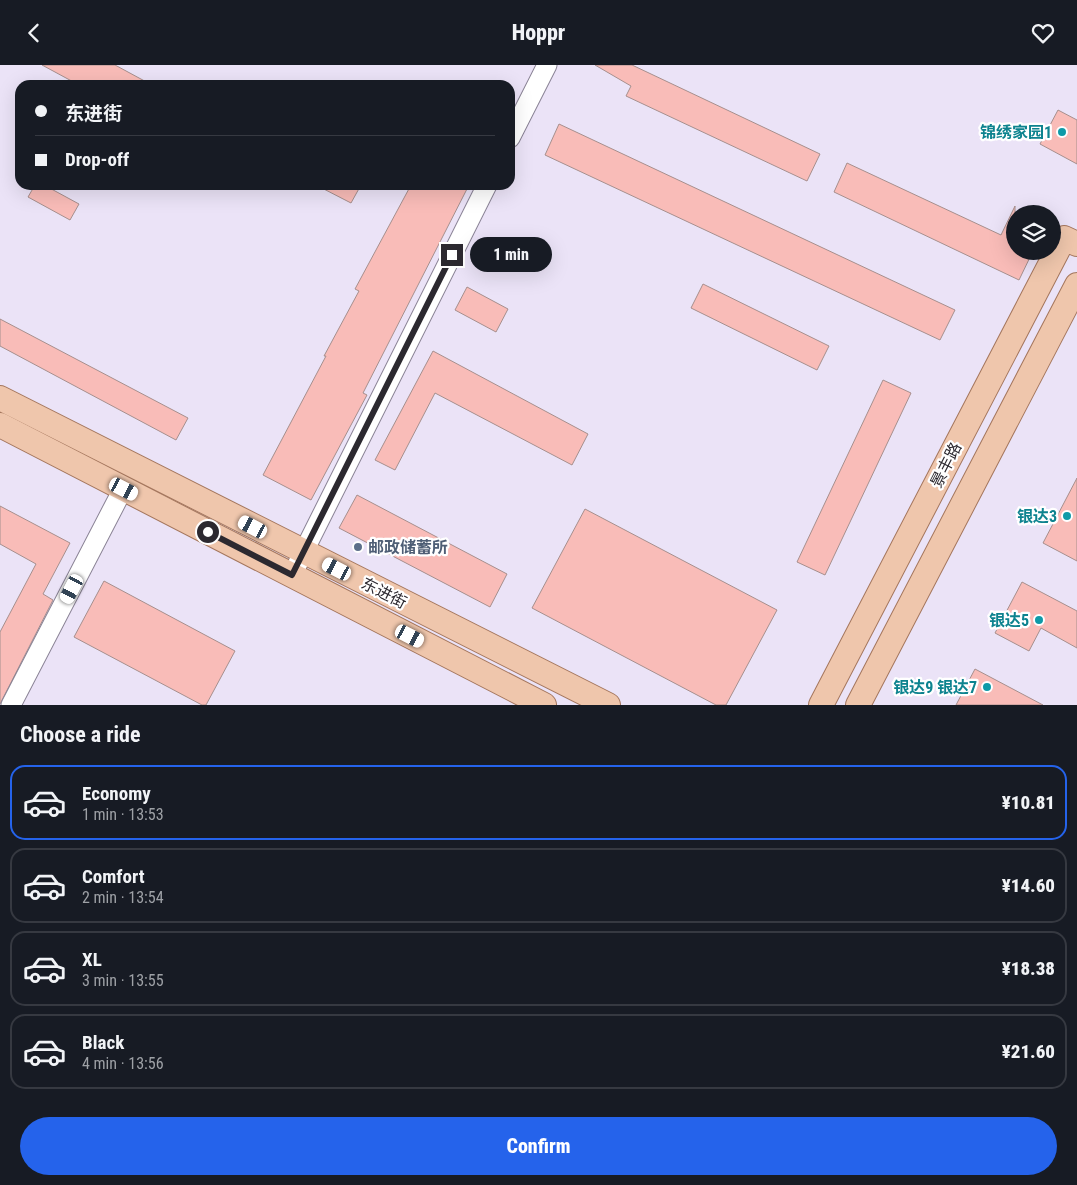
<!DOCTYPE html>
<meta charset="utf-8">
<style>
body{margin:0;font-family:"Roboto Condensed","Noto Sans SC",sans-serif;background:#242831;color:#f1f3f6;height:100vh;display:flex;flex-direction:column;font-size:19px;white-space:nowrap}
*{box-sizing:border-box;margin:0}
p{font-size:16px;color:#9ea1a6}
.icon{flex:none;width:28px;height:28px;fill:none;stroke:currentColor;stroke-width:2;stroke-linecap:round;stroke-linejoin:round}
.map{position:relative;height:640px;overflow:hidden}
.drawer{display:flex;flex-direction:column;background:#171b24;flex:1}
.drawer>*{flex:none}
.hud{position:absolute;left:15px;top:15px;width:500px;height:110px;border-radius:15px;box-shadow:0 5px 20px #0002;display:grid;align-content:center;height:110px;padding:0 20px;background:#171b24}
.controls{position:absolute;left:1006px;top:140px;display:grid;gap:10px}
.controls a{display:grid;place-items:center;width:55px;height:55px;border-radius:50%;background:#171b24;box-shadow:0 5px 20px #0002;font-size:25px}
.end{position:absolute;width:22px;height:22px;margin:-11px;border:6px solid #2c2930;background:#fff;box-shadow:0 0 0 2px #fff}
.from{border-radius:50%}
.bubble{position:absolute;height:35px;border-radius:18px;background:#171b24;box-shadow:0 5px 20px #0002;font-size:16px;font-weight:800;line-height:35px;text-align:center}
.car{position:absolute;width:15px;height:30px;margin:-15px -8px;border-radius:6px;box-shadow:0 0 4px 1px #0007;background:linear-gradient(#fff 24%,#345 0 40%,#fff 0 76%,#345 0 86%,#fff 0)}
.hud b{display:flex;align-items:center;gap:18px;height:48px;font-size:19px}
.hud b+b{border-top:1px solid #363941}
.hud i{width:12px;height:12px;background:#f1f3f6}
ul{padding:0;list-style:none}
li{display:flex;align-items:center;gap:15px;height:75px;margin:0 10px 8px;padding:0 10px;border:2px solid #363941;border-radius:15px}
li div{flex:1}
li b{display:block;font-size:19px}
li em{font-style:normal;font-weight:800}
li.active{border-color:#2563eb}
li>.icon{width:45px;height:45px;stroke-width:1.5}
h2{padding:0 20px;font-size:22px;line-height:60px}
.action{display:flex;gap:10px;margin-top:auto;padding:10px 20px}
.action a{flex:1;height:58px;border-radius:30px;background:#2563eb;color:#fff;font-size:20px;font-weight:800;line-height:58px;text-align:center}
header{display:flex;justify-content:space-between;align-items:center;height:65px;padding:0 20px;background:#171b24;font-size:22px;font-weight:800}
.map>svg:first-child{display:block}
</style>
<header><svg class="icon" aria-label="back" viewBox="0 0 24 24"><path d="M15 5l-7 7 7 7"/></svg>Hoppr<svg class="icon" aria-label="heart" viewBox="0 0 24 24"><path d="M12 20l-8-8c-3-5 5-10 8-4 3-6 11-1 8 4z"/></svg></header>
<div class="map">
<svg width="1077" height="640" viewBox="0 0 1077 640">
<rect width="100%" height="100%" fill="#ebe3f7"/>
<!-- building -->
<g fill="#f9bcb8" stroke="#a68f8d">
<polygon points="42,0 115,0 152,20 79,20"/>
<polygon points="595,0 632,0 820,89 807,116 626,31 631,21"/>
<polygon points="1058,45 1077,55 1077,99 1040,79"/>
<polygon points="559,59 955,245 940,275 545,90"/>
<polygon points="847,98 1001,170 1015,141 1015,186 1033,186 1019,215 834,127"/>
<polygon points="35,120 44,120 79,139 70,155 28,132"/>
<polygon points="316,120 361,120 351,138"/>
<polygon points="411,120 469,120 363,328 367,330 311,435 263,410 326,291 324,291 359,226 355,224"/>
<polygon points="703,219 829,281 817,305 691,243"/>
<polygon points="467,222 508,244 496,267 455,245"/>
<polygon points="0,254 188,353 176,375 0,281"/>
<polygon points="433,286 588,369 572,400 435,328 395,405 375,395"/>
<polygon points="883,315 911,328 825,510 797,497"/>
<polygon points="1077,413 1077,496 1043,478"/>
<polygon points="357,430 507,509 490,542 339,463"/>
<polygon points="0,441 70,478 43,529 53,535 0,639 0,567 36,499 0,479"/>
<polygon points="585,444 777,545 726,640 716,640 532,543"/>
<polygon points="104,516 235,586 206,640 202,640 74,572"/>
<polygon points="1022,517 1077,546 1077,583 1041,563 1029,586 995,568"/>
<polygon points="975,604 1043,640 956,640"/>
</g>
<g fill="none" stroke-linecap="round" stroke-linejoin="round">
<!-- minor casing -->
<g stroke="#8a8395" stroke-width="21">
<g id="minor">
<polyline points="510,73 547,0"/>
<polyline points="292,510 487,120"/>
<polyline points="11,640 123,424"/>
</g>
</g>
<!-- major casing -->
<g stroke="#a4765d" stroke-width="26">
<g id="major">
<polyline points="0,333 608,640"/>
<polyline points="0,360 544,640"/>
<polyline points="821,640 1064,173 1077,179"/>
<polyline points="858,640 1077,220"/>
</g>
</g>
<!-- minor -->
<use href="#minor" stroke="#fff" stroke-width="19"/>
<!-- major -->
<use href="#major" stroke="#efc6ac" stroke-width="24"/>
</g>
<g fill="none" stroke-linecap="round" stroke-linejoin="round">
<!-- route -->
<polyline stroke="#2c2930" stroke-width="6" points="208,467 292,510 452,190"/>
</g>
<!-- markers -->
<g fill="#0f9aa8" stroke="#fff" stroke-width="2">
<circle cx="1062" cy="67" r="5"/>
<circle cx="1067" cy="451" r="5"/>
<circle cx="1039" cy="555" r="5"/>
<circle cx="987" cy="622" r="5"/>
</g>
<circle fill="#5c6f8a" stroke="#fff" stroke-width="2" cx="358" cy="482" r="5"/>
<g text-anchor="middle" dominant-baseline="central" stroke-width="4.5" stroke-linejoin="round" paint-order="stroke">
<!-- culture labels -->
<g font-size="16" font-weight="bold" fill="#0d838f" stroke="#fff" text-anchor="end">
<text x="1052" y="67">锦绣家园1</text>
<text x="1057" y="451">银达3</text>
<text x="1029" y="555">银达5</text>
<text x="977" y="622">银达9 银达7</text>
</g>
<!-- street labels -->
<g font-size="16" fill="#2c2930" stroke="#fff">
<text transform="translate(946 400) rotate(-63)">景丰路</text>
<text transform="translate(384 528) rotate(27)">东进街</text>
</g>
<!-- service labels -->
<g font-size="16" font-weight="bold" fill="#4e5e75" stroke="#fff" text-anchor="start">
<text x="368" y="482">邮政储蓄所</text>
</g>
</g>
</svg>
<div class="controls">
<a><svg class="icon" aria-label="layers" viewBox="0 0 24 24"><path d="M12 4l9 5-9 5-9-5zM3 14l9 5 9-5"/></svg></a>
</div>
<i class="end from" style="left:208px;top:467px"></i>
<i class="end" style="left:452px;top:190px"></i>
<div class="bubble" style="left:470px;top:172px;width:82px">1 min</div>
<i class="car" style="left:124px;top:424px;rotate:117deg"></i>
<i class="car" style="left:253px;top:462px;rotate:297deg"></i>
<i class="car" style="left:337px;top:504px;rotate:297deg"></i>
<i class="car" style="left:72px;top:524px;rotate:208deg"></i>
<i class="car" style="left:410px;top:571px;rotate:117deg"></i>
<div class="hud">
<b><i class="from"></i>东进街</b>
<b><i></i>Drop-off</b>
</div>
</div>
<section class="drawer">
<h2>Choose a ride</h2>
<ul>
<li class="active"><svg class="icon" aria-label="car" viewBox="0 0 24 24"><path d="M5 17H2v-5l4-1 3-4h7l3 4 3 1v5h-3M9 17h6M6 11h13"/><circle cx="7" cy="17" r="2"/><circle cx="17" cy="17" r="2"/></svg><div><b>Economy</b><p>1 min · 13:53</p></div><em>¥10.81</em></li>
<li><svg class="icon" aria-label="car" viewBox="0 0 24 24"><path d="M5 17H2v-5l4-1 3-4h7l3 4 3 1v5h-3M9 17h6M6 11h13"/><circle cx="7" cy="17" r="2"/><circle cx="17" cy="17" r="2"/></svg><div><b>Comfort</b><p>2 min · 13:54</p></div><em>¥14.60</em></li>
<li><svg class="icon" aria-label="car" viewBox="0 0 24 24"><path d="M5 17H2v-5l4-1 3-4h7l3 4 3 1v5h-3M9 17h6M6 11h13"/><circle cx="7" cy="17" r="2"/><circle cx="17" cy="17" r="2"/></svg><div><b>XL</b><p>3 min · 13:55</p></div><em>¥18.38</em></li>
<li><svg class="icon" aria-label="car" viewBox="0 0 24 24"><path d="M5 17H2v-5l4-1 3-4h7l3 4 3 1v5h-3M9 17h6M6 11h13"/><circle cx="7" cy="17" r="2"/><circle cx="17" cy="17" r="2"/></svg><div><b>Black</b><p>4 min · 13:56</p></div><em>¥21.60</em></li>
</ul>
<div class="action"><a>Confirm</a></div>
</section>
